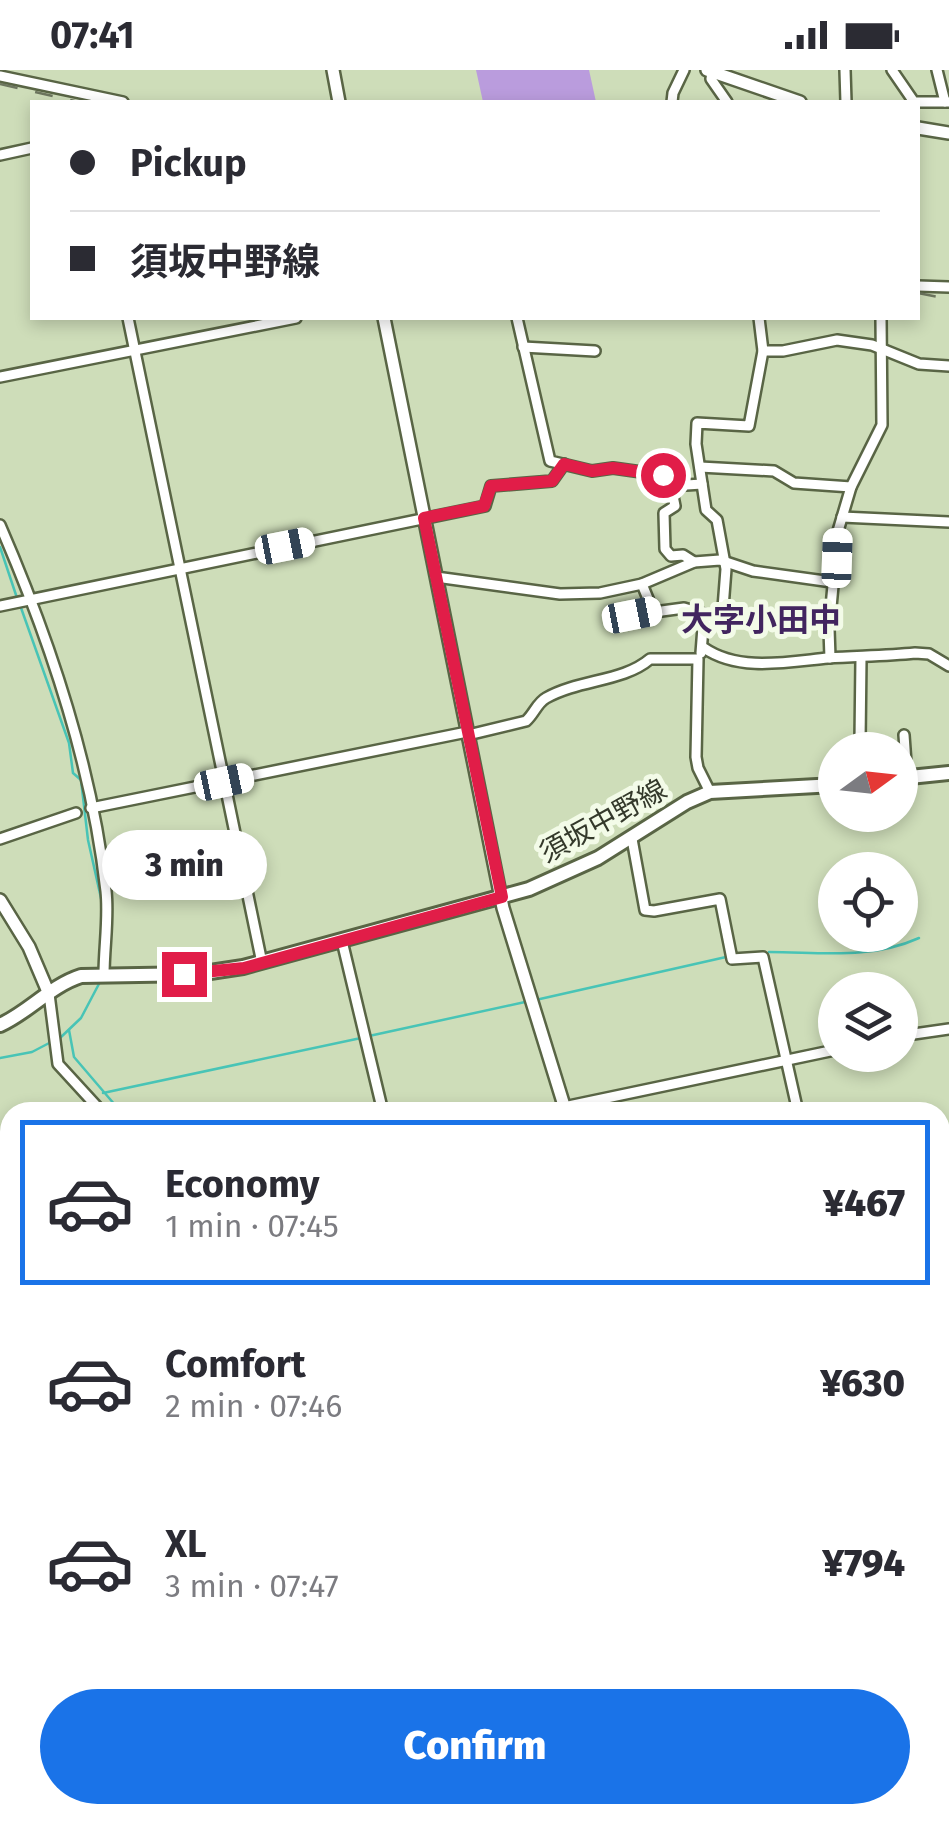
<!DOCTYPE html>
<meta charset="utf-8">
<style>
body{margin:0;font-family:"Fira Sans","Noto Sans JP",sans-serif;background:#f7f7f7;color:#2b2b33;height:100vh;display:flex;flex-direction:column;font-size:38px;white-space:nowrap}
*{box-sizing:border-box;margin:0}
p{font-size:32px;color:#7c7c81}
.icon{flex:none;width:55px;height:55px;fill:none;stroke:currentColor;stroke-width:2;stroke-linecap:round;stroke-linejoin:round}
.map{position:relative;flex:1;overflow:hidden}
.sheet{position:absolute;left:0px;top:1032px;width:950px;height:722px;display:flex;flex-direction:column;background:#fff;border-radius:30px 30px 0 0;box-shadow:0 5px 15px #0003}
.sheet>*{flex:none}
.top-card{position:absolute;left:30px;top:30px;width:890px;height:220px;border-radius:0px;box-shadow:0 5px 15px #0003;display:grid;align-content:center;height:220px;padding:0 40px;background:#fff}
.needle{width:65px;rotate:75deg}
.controls{position:absolute;left:818px;top:662px;display:grid;gap:20px}
.controls a{display:grid;place-items:center;width:100px;height:100px;border-radius:50%;background:#fff;box-shadow:0 5px 15px #0003;font-size:50px}
.end{position:absolute;width:45px;height:45px;margin:-22px;border:12px solid #e11d48;background:#fff;box-shadow:0 0 0 5px #fff}
.from{border-radius:50%}
.bubble{position:absolute;height:70px;border-radius:35px;background:#fff;box-shadow:0 5px 15px #0003;font-size:32px;font-weight:800;line-height:70px;text-align:center}
.car{position:absolute;width:30px;height:60px;margin:-30px -15px;border-radius:12px;box-shadow:0 0 8px 2px #0007;background:linear-gradient(#fff 24%,#345 0 40%,#fff 0 76%,#345 0 86%,#fff 0)}
.top-card b{display:flex;align-items:center;gap:35px;height:95px;font-size:38px}
.top-card b+b{border-top:2px solid #e1e1e2}
.top-card i{width:25px;height:25px;background:#2b2b33}
ul{padding:18px 0 0;list-style:none}
li{display:flex;align-items:center;gap:30px;height:165px;margin:0 20px 15px;padding:0 20px;border:5px solid transparent;border-radius:0px}
li div{flex:1}
li b{display:block;font-size:38px}
li em{font-style:normal;font-weight:800}
li.selected{border-color:#1a73e8}
li>.icon{width:90px;height:90px;stroke-width:1.5}
.action{display:flex;gap:20px;margin-top:auto;padding:20px 40px}
.action a{flex:1;height:115px;border-radius:60px;background:#1a73e8;color:#fff;font-size:40px;font-weight:800;line-height:115px;text-align:center}
.status{display:flex;justify-content:space-between;align-items:center;height:70px;padding:0 50px;background:#fff;direction:ltr}
.status svg{height:28px;fill:currentColor}
.map>svg:first-child{display:block}
</style>
<div class="status"><b>07:41</b><svg viewBox="0 0 49 12"><path d="M0 12V9h3v3zM5 12V6h3v6zM10 12V3h3v9zM15 12V0h3v12zM26 1h20v11H26zM47 4h2v5h-2z"/></svg></div>
<div class="map">
<svg width="949" height="1753" viewBox="0 0 949 1753">
<rect width="100%" height="100%" fill="#ceddb9"/>
<!-- green -->
<polygon fill="#ba9cdd" points="476,0 589,0 596,32 483,32"/>
<!-- forest -->
<g fill="#a785ce">
<polygon points="10,1347 10,1745 187,1745 195,1753 0,1753 0,1352"/>
<polygon points="949,1518 949,1600 940,1593 940,1520"/>
<polygon points="949,1631 949,1753 935,1753 935,1745 940,1745 940,1648"/>
<polygon points="500,1745 615,1745 622,1749 633,1745 867,1745 865,1753 492,1753"/>
</g>
<g fill="none" stroke-linecap="round" stroke-linejoin="round">
<!-- stream -->
<g stroke="#48c4b6" stroke-width="2.5">
<polyline points="0,477 17,528"/>
<polyline points="20,535 69,673 73,703 81,710 88,770 103,837"/>
<path d="M 769,882 C 821,882 870,890 919,868"/>
<polyline points="540,929 726,887"/>
<polyline points="69,960 74,987 121,1042"/>
<polyline points="369,966 525,932"/>
<polyline points="60,968 81,948 101,910"/>
<polyline points="0,988 32,982 53,971"/>
<polyline points="103,1023 361,968"/>
<polyline points="940,1065 949,1063"/>
</g>
<!-- street casing -->
<g stroke="#596545" stroke-width="14">
<g id="street">
<polyline points="845,0 846,32"/>
<polyline points="892,0 914,32 949,32"/>
<polyline points="937,0 945,32"/>
<polyline points="712,2 711,9 727,32"/>
<polyline points="0,6 123,32"/>
<polyline points="672,32 673,23 684,0"/>
<polyline points="0,85 32,78"/>
<polyline points="918,216 949,217"/>
<polyline points="128,248 262,893"/>
<polyline points="517,248 550,391 592,401 613,398 663,405 671,416 675,436 664,443 665,479 671,486 683,485 694,492"/>
<polyline points="523,277 595,281"/>
<polyline points="763,281 783,281 837,270 872,275 919,294 949,296"/>
<polyline points="0,307 296,248"/>
<polyline points="700,397 774,401 794,413 851,417"/>
<polyline points="671,416 702,414"/>
<polyline points="842,447 949,452"/>
<path d="M 0,455 C 50,570 92,695 106,821 C 109,848 104,877 104,905"/>
<polyline points="436,507 560,524 600,523 642,514 694,492 720,490 753,501 832,512"/>
<polyline points="642,514 653,541"/>
<polyline points="0,536 485,436 491,416 552,411 564,394"/>
<polyline points="632,545 684,538 704,544 701,583"/>
<polyline points="705,552 722,551 726,499 717,450 706,440 696,374 697,353 749,356 763,281 759,248"/>
<path d="M 704,578 C 739,602 787,592 828,588 C 857,586 886,586 915,583 L 929,584 L 949,596"/>
<polyline points="830,588 829,559 838,461 851,417 882,355 881,248"/>
<path d="M 468,665 L 526,651 C 534,644 537,633 546,628 C 580,609 623,612 650,589 L 698,589 L 696,687 L 698,698 L 710,722"/>
<polyline points="904,665 907,707"/>
<polyline points="860,671 861,588"/>
<polyline points="91,738 467,662"/>
<polyline points="0,769 76,743"/>
<polyline points="632,769 645,840 654,841 720,829 732,889 763,887 798,1042"/>
<polyline points="342,871 383,1042"/>
<polyline points="49,924 58,994 102,1042"/>
<polyline points="900,966 949,959"/>
<polyline points="540,1042 835,980"/>
<polyline points="940,1184 949,1182"/>
<polyline points="0,1247 10,1246"/>
<polyline points="940,1288 949,1284"/>
<polyline points="940,1490 946,1473"/>
<polyline points="423,1745 425,1753"/>
</g>
</g>
<!-- secondary casing -->
<g stroke="#596545" stroke-width="16">
<g id="secondary">
<polyline points="333,0 339,32"/>
<polyline points="707,0 800,32"/>
<polyline points="918,58 949,63"/>
<polyline points="384,248 503,838 566,1042"/>
<polyline points="0,830 29,877 49,924"/>
</g>
</g>
<!-- primary casing -->
<g stroke="#596545" stroke-width="18">
<g id="primary">
<polyline points="900,708 949,703"/>
<path d="M 0,955 C 29,942 50,916 81,906 L 197,904 L 243,897 L 529,819 L 598,788 L 687,732 L 710,722 L 835,715"/>
</g>
</g>
<!-- street -->
<use href="#street" stroke="#fff" stroke-width="9"/>
<!-- secondary -->
<use href="#secondary" stroke="#fff" stroke-width="11"/>
<!-- primary -->
<use href="#primary" stroke="#fff" stroke-width="12"/>
<!-- rail -->
<g stroke="#6d765f" stroke-width="2.5" stroke-dasharray="18 18" stroke-linecap="butt">
<polyline points="0,14 79,32"/>
<polyline points="918,223 949,229"/>
</g>
</g>
<g fill="none" stroke-linecap="round" stroke-linejoin="round">
<!-- route -->
<polyline stroke="#e11d48" stroke-width="12" points="184,904 244,898 502,827 424,448 484,436 491,416 552,411 564,394 592,401 613,398 663,405"/>
</g>
<g text-anchor="middle" dominant-baseline="central" stroke-width="10" stroke-linejoin="round" paint-order="stroke">
<!-- street labels -->
<g font-size="28" fill="#34392b" stroke="#f3fbe8">
<text transform="translate(603 751) rotate(-29)">須坂中野線</text>
</g>
<!-- quarter labels -->
<g font-size="32" font-weight="bold" fill="#42255f" stroke="#f3fbe8">
<text x="761" y="550">大字小田中</text>
</g>
</g>
</svg>
<div class="controls">
<a><svg class="needle" viewBox="-14 -14 28 28"><path d="M0-13l5 13h-10z" fill="#e53935"/><path d="M0 13l5-13h-10z" fill="#7c7c81"/></svg></a>
<a><svg class="icon" aria-label="locate" viewBox="0 0 24 24"><circle cx="12" cy="12" r="6"/><path d="M12 2v4M12 18v4M2 12h4M18 12h4"/></svg></a>
<a><svg class="icon" aria-label="layers" viewBox="0 0 24 24"><path d="M12 4l9 5-9 5-9-5zM3 14l9 5 9-5"/></svg></a>
</div>
<i class="end from" style="left:663px;top:405px"></i>
<i class="end" style="left:184px;top:904px"></i>
<div class="bubble" style="left:102px;top:760px;width:165px">3 min</div>
<i class="car" style="left:285px;top:476px;rotate:79deg"></i>
<i class="car" style="left:837px;top:488px;rotate:2deg"></i>
<i class="car" style="left:632px;top:545px;rotate:79deg"></i>
<i class="car" style="left:224px;top:712px;rotate:78deg"></i>
<div class="top-card">
<b><i class="from"></i>Pickup</b>
<b><i></i>須坂中野線</b>
</div>
<section class="sheet">
<ul>
<li class="selected"><svg class="icon" aria-label="car" viewBox="0 0 24 24"><path d="M5 17H2v-5l4-1 3-4h7l3 4 3 1v5h-3M9 17h6M6 11h13"/><circle cx="7" cy="17" r="2"/><circle cx="17" cy="17" r="2"/></svg><div><b>Economy</b><p>1 min · 07:45</p></div><em>¥467</em></li>
<li><svg class="icon" aria-label="car" viewBox="0 0 24 24"><path d="M5 17H2v-5l4-1 3-4h7l3 4 3 1v5h-3M9 17h6M6 11h13"/><circle cx="7" cy="17" r="2"/><circle cx="17" cy="17" r="2"/></svg><div><b>Comfort</b><p>2 min · 07:46</p></div><em>¥630</em></li>
<li><svg class="icon" aria-label="car" viewBox="0 0 24 24"><path d="M5 17H2v-5l4-1 3-4h7l3 4 3 1v5h-3M9 17h6M6 11h13"/><circle cx="7" cy="17" r="2"/><circle cx="17" cy="17" r="2"/></svg><div><b>XL</b><p>3 min · 07:47</p></div><em>¥794</em></li>
</ul>
<div class="action"><a>Confirm</a></div>
</section>
</div>
